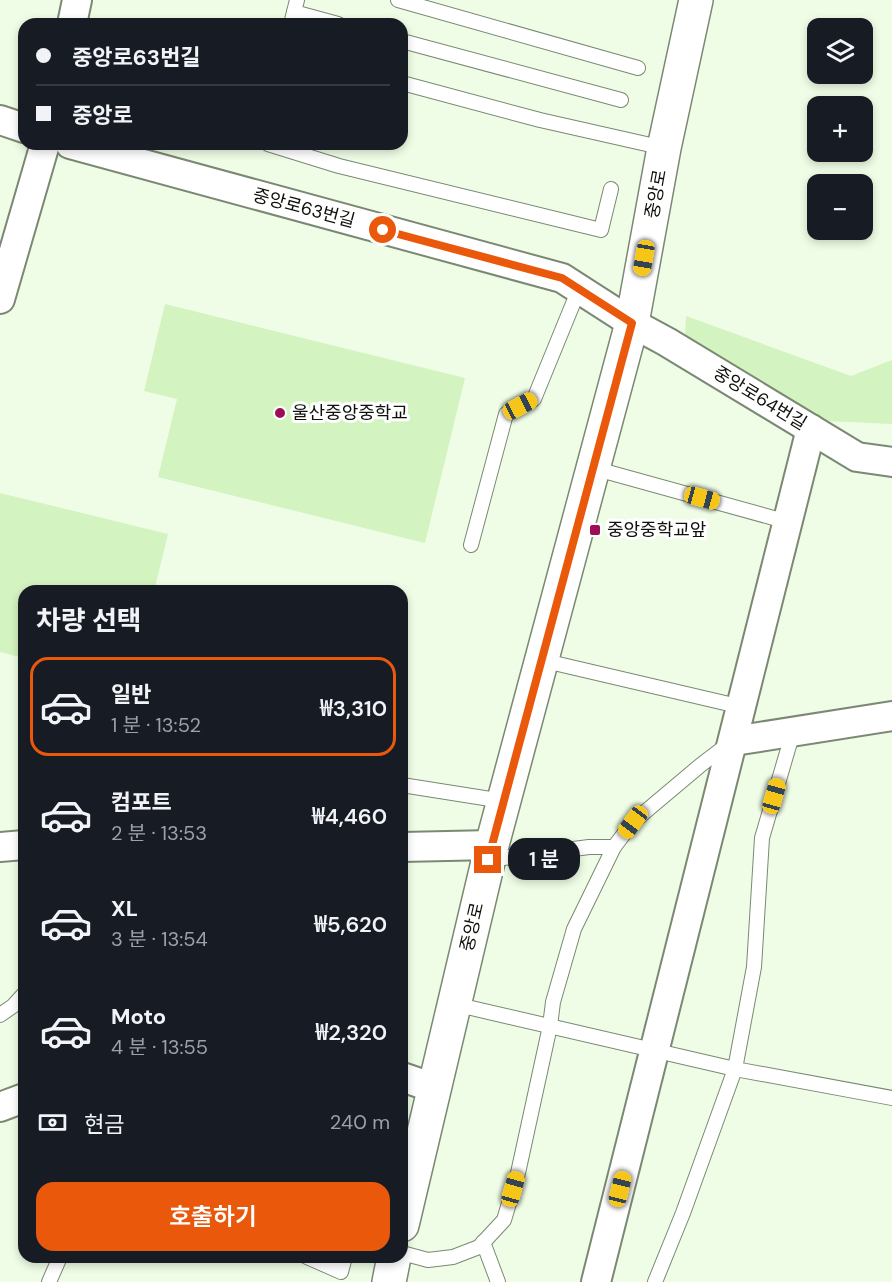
<!DOCTYPE html>
<html lang="ko">
<meta charset="utf-8">
<style>
body{margin:0;font-family:"DM Sans","Noto Sans KR",sans-serif;background:#20242c;color:#f1f3f6;height:100vh;display:flex;flex-direction:column;font-size:22px;white-space:nowrap}
*{box-sizing:border-box;margin:0}
p{font-size:20px;color:#9ea1a6}
.icon{flex:none;width:33px;height:33px;fill:none;stroke:currentColor;stroke-width:2;stroke-linecap:round;stroke-linejoin:round}
.map{position:relative;flex:1;overflow:hidden}
.sheet{position:absolute;left:18px;top:585px;width:390px;height:678px;display:flex;flex-direction:column;background:#171b24;border-radius:18px;box-shadow:0 3px 9px #0003}
.sheet>*{flex:none}
.top-card{position:absolute;left:18px;top:18px;width:390px;height:132px;border-radius:18px;box-shadow:0 3px 9px #0003;display:grid;align-content:center;height:132px;padding:0 18px;background:#171b24}
.fabs{position:absolute;left:807px;top:18px;display:grid;gap:12px}
.fabs a{display:grid;place-items:center;width:66px;height:66px;border-radius:12px;background:#171b24;box-shadow:0 3px 9px #0003;font-size:30px}
.end{position:absolute;width:27px;height:27px;margin:-14px;border:8px solid #ea580c;background:#fff;box-shadow:0 0 0 3px #fff}
.from{border-radius:50%}
.bubble{position:absolute;height:42px;border-radius:18px;background:#171b24;box-shadow:0 3px 9px #0003;font-size:20px;font-weight:600;line-height:42px;text-align:center}
.car{position:absolute;width:18px;height:36px;margin:-18px -9px;border-radius:8px;box-shadow:0 0 4px 2px #0007;background:linear-gradient(#f5c518 24%,#345 0 40%,#f5c518 0 76%,#345 0 86%,#f5c518 0)}
.top-card b{display:flex;align-items:center;gap:21px;height:57px;font-size:22px}
.top-card b+b{border-top:2px solid #363941}
.top-card i{width:15px;height:15px;background:#f1f3f6}
ul{padding:0;list-style:none}
li{display:flex;align-items:center;gap:18px;height:99px;margin:0 12px 9px;padding:0 6px;border:3px solid transparent;border-radius:18px}
li div{flex:1}
li b{display:block;font-size:22px}
li em{font-style:normal;font-weight:600}
li.selected{border-color:#ea580c}
li>.icon{width:54px;height:54px;stroke-width:1.5}
h2{padding:0 18px;font-size:27px;line-height:72px}
.pay{display:flex;align-items:center;gap:15px;height:66px;padding:0 18px;font-size:22px}
.pay p{margin-inline-start:auto}
.cta{display:flex;gap:12px;margin-top:auto;padding:12px 18px}
.cta a{flex:1;height:69px;border-radius:18px;background:#ea580c;color:#fff;font-size:24px;font-weight:600;line-height:69px;text-align:center}
.map>svg:first-child{display:block}
</style>
<div class="map">
<svg width="892" height="1282" viewBox="0 0 892 1282">
<rect width="100%" height="100%" fill="#effde6"/>
<!-- green -->
<g fill="#d3f3c0">
<polygon points="165,304 465,378 425,543 158,477 177,399 144,391"/>
<polygon points="686,316 851,376 892,360 892,424 825,421 685,339"/>
<polygon points="0,493 168,534 154,591 24,591 24,658 0,652"/>
</g>
<g fill="none" stroke-linecap="round" stroke-linejoin="round">
<!-- service casing -->
<g stroke="#7b8873" stroke-width="16">
<g id="service">
<polyline points="398,0 638,68"/>
<polyline points="294,12 338,24"/>
<polyline points="291,24 297,0"/>
<polyline points="402,41 621,100"/>
<polyline points="402,83 540,120 664,148"/>
<polyline points="268,144 339,166 601,230 611,189"/>
<polyline points="593,468 788,522"/>
<polyline points="471,545 506,414 534,399 579,289"/>
<polyline points="541,660 742,707"/>
<polyline points="793,732 762,838 754,967 735,1069 892,1098"/>
<polyline points="402,785 503,801"/>
<polyline points="488,860 589,847 614,847"/>
<polyline points="454,1004 735,1069 683,1213 655,1282"/>
<polyline points="0,1015 13,1006 24,994"/>
<polyline points="483,1242 498,1282"/>
<polyline points="402,1253 428,1260 453,1257 479,1247 504,1220 518,1173 550,1026 553,1002 574,929 614,847 633,822 702,764 727,745"/>
<polyline points="307,1257 341,1272 345,1257"/>
<polyline points="49,1282 60,1257"/>
</g>
</g>
<!-- minor casing -->
<g stroke="#7b8873" stroke-width="32">
<g id="minor">
<polyline points="72,24 77,0"/>
<polyline points="0,120 24,128"/>
<polyline points="70,144 562,278 632,323 667,342 857,457 892,462"/>
<polyline points="0,299 45,144"/>
<polyline points="734,741 892,716"/>
<polyline points="0,847 24,845"/>
<polyline points="402,847 492,845"/>
<polyline points="402,1077 434,1088"/>
<polyline points="0,1107 24,1098"/>
<polyline points="596,1282 811,429"/>
</g>
</g>
<!-- secondary casing -->
<g stroke="#7b8873" stroke-width="36">
<g id="secondary">
<polyline points="402,1225 492,845 632,323 664,148 696,0"/>
<polyline points="389,1282 394,1257"/>
</g>
</g>
<!-- service -->
<use href="#service" stroke="#fff" stroke-width="14"/>
<!-- minor -->
<use href="#minor" stroke="#fff" stroke-width="28"/>
<!-- secondary -->
<use href="#secondary" stroke="#fff" stroke-width="33"/>
</g>
<g fill="none" stroke-linecap="round" stroke-linejoin="round">
<!-- route -->
<polyline stroke="#ea580c" stroke-width="8" points="383,230 562,278 632,323 488,860"/>
</g>
<!-- markers -->
<g fill="#9f0d56" stroke="#fff" stroke-width="2">
<circle cx="280" cy="413" r="6"/>
<rect x="589" y="524" width="12" height="12" rx="3"/>
</g>
<g text-anchor="middle" dominant-baseline="central" stroke-width="6" stroke-linejoin="round" paint-order="stroke">
<!-- street labels -->
<g font-size="18" fill="#0d110a" stroke="#fff">
<text transform="translate(656 194) rotate(-80)">중앙로</text>
<text transform="translate(304 208) rotate(15)">중앙로63번길</text>
<text transform="translate(760 398) rotate(31)">중앙로64번길</text>
<text transform="translate(472 927) rotate(-77)">중앙로</text>
</g>
<!-- poi labels -->
<g font-size="18" fill="#0d110a" stroke="#fff" text-anchor="start">
<text x="292" y="413">울산중앙중학교</text>
<text x="607" y="530">중앙중학교앞</text>
</g>
</g>
</svg>
<div class="fabs">
<a><svg class="icon" aria-label="layers" viewBox="0 0 24 24"><path d="M12 4l9 5-9 5-9-5zM3 14l9 5 9-5"/></svg></a>
<a>+</a>
<a>−</a>
</div>
<i class="end from" style="left:383px;top:230px"></i>
<i class="end" style="left:488px;top:860px"></i>
<div class="bubble" style="left:508px;top:838px;width:72px">1 분</div>
<i class="car" style="left:644px;top:258px;rotate:190deg"></i>
<i class="car" style="left:520px;top:406px;rotate:62deg"></i>
<i class="car" style="left:702px;top:498px;rotate:105deg"></i>
<i class="car" style="left:774px;top:796px;rotate:16deg"></i>
<i class="car" style="left:633px;top:822px;rotate:217deg"></i>
<i class="car" style="left:513px;top:1189px;rotate:16deg"></i>
<i class="car" style="left:620px;top:1189px;rotate:14deg"></i>
<div class="top-card">
<b><i class="from"></i>중앙로63번길</b>
<b><i></i>중앙로</b>
</div>
<section class="sheet">
<h2>차량 선택</h2>
<ul>
<li class="selected"><svg class="icon" aria-label="car" viewBox="0 0 24 24"><path d="M5 17H2v-5l4-1 3-4h7l3 4 3 1v5h-3M9 17h6M6 11h13"/><circle cx="7" cy="17" r="2"/><circle cx="17" cy="17" r="2"/></svg><div><b>일반</b><p>1 분 · 13:52</p></div><em>₩3,310</em></li>
<li><svg class="icon" aria-label="car" viewBox="0 0 24 24"><path d="M5 17H2v-5l4-1 3-4h7l3 4 3 1v5h-3M9 17h6M6 11h13"/><circle cx="7" cy="17" r="2"/><circle cx="17" cy="17" r="2"/></svg><div><b>컴포트</b><p>2 분 · 13:53</p></div><em>₩4,460</em></li>
<li><svg class="icon" aria-label="car" viewBox="0 0 24 24"><path d="M5 17H2v-5l4-1 3-4h7l3 4 3 1v5h-3M9 17h6M6 11h13"/><circle cx="7" cy="17" r="2"/><circle cx="17" cy="17" r="2"/></svg><div><b>XL</b><p>3 분 · 13:54</p></div><em>₩5,620</em></li>
<li><svg class="icon" aria-label="car" viewBox="0 0 24 24"><path d="M5 17H2v-5l4-1 3-4h7l3 4 3 1v5h-3M9 17h6M6 11h13"/><circle cx="7" cy="17" r="2"/><circle cx="17" cy="17" r="2"/></svg><div><b>Moto</b><p>4 분 · 13:55</p></div><em>₩2,320</em></li>
</ul>
<div class="pay"><svg class="icon" aria-label="cash" viewBox="0 0 24 24"><path d="M3 7h18v10H3z"/><circle cx="12" cy="12" r="2"/></svg>현금<p>240 m</p></div>
<div class="cta"><a>호출하기</a></div>
</section>
</div>
